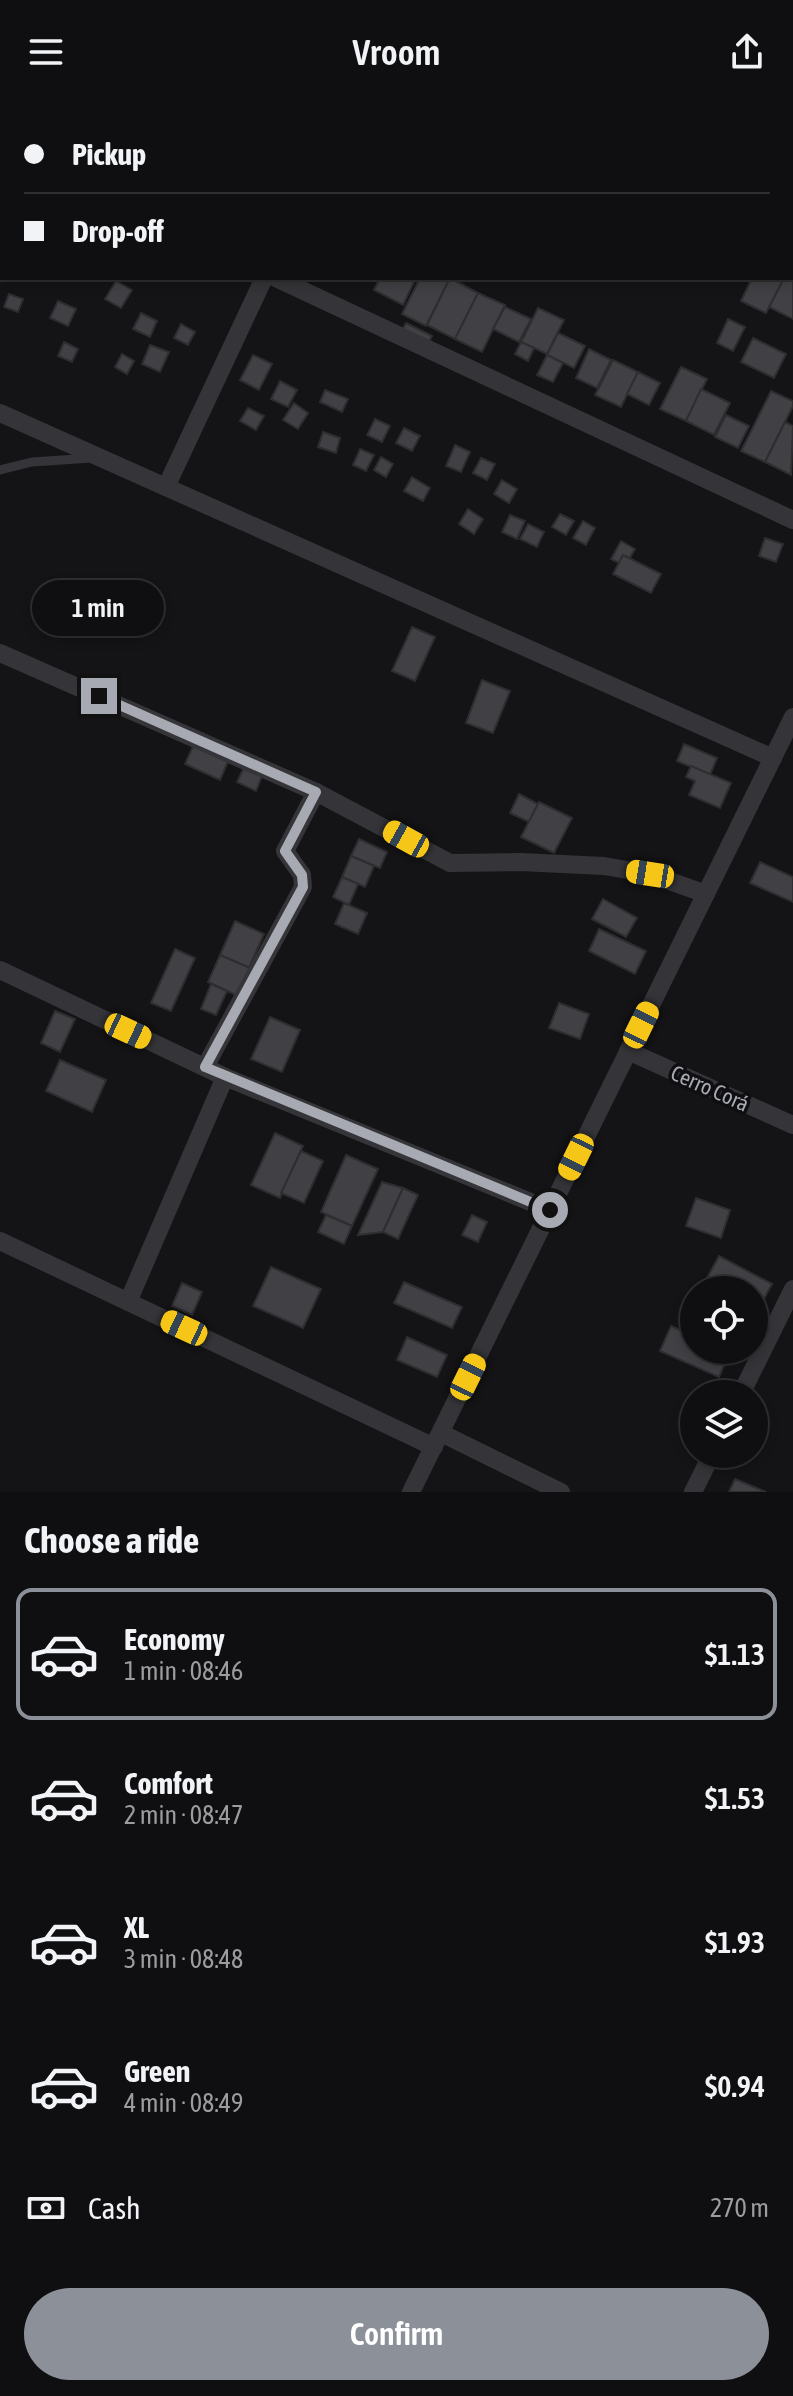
<!DOCTYPE html>
<meta charset="utf-8">
<style>
body{margin:0;font-family:"Asap Condensed",sans-serif;background:#1d1c1e;color:#f1f3f6;height:100vh;display:flex;flex-direction:column;font-size:30px;white-space:nowrap}
*{box-sizing:border-box;margin:0}
p{font-size:26px;color:#9b9c9f}
.icon{flex:none;width:44px;height:44px;fill:none;stroke:currentColor;stroke-width:2;stroke-linecap:round;stroke-linejoin:round}
.map{position:relative;height:1388px;overflow:hidden}
.sheet{display:flex;flex-direction:column;background:#0f0e10;flex:1}
.sheet>*{flex:none}
.banner{position:absolute;left:0px;top:0px;width:794px;height:176px;box-shadow:0 4px 12px #0003,0 0 0 2px #2f2e30;display:grid;align-content:center;height:176px;padding:0 24px;background:#0f0e10}
.controls{position:absolute;left:680px;top:1172px;display:grid;gap:16px}
.controls a{display:grid;place-items:center;width:88px;height:88px;border-radius:50%;background:#0f0e10;box-shadow:0 4px 12px #0003,0 0 0 2px #2f2e30;font-size:40px}
.end{position:absolute;width:36px;height:36px;margin:-18px;border:10px solid #a7a9b3;background:#111;box-shadow:0 0 0 4px #111}
.from{border-radius:50%}
.bubble{position:absolute;height:56px;border-radius:28px;background:#0f0e10;box-shadow:0 4px 12px #0003,0 0 0 2px #2f2e30;font-size:26px;font-weight:600;line-height:56px;text-align:center}
.car{position:absolute;width:24px;height:48px;margin:-24px -12px;border-radius:10px;box-shadow:0 0 6px 2px #0007;background:linear-gradient(#f5c518 24%,#345 0 40%,#f5c518 0 76%,#345 0 86%,#f5c518 0)}
.banner b{display:flex;align-items:center;gap:28px;height:76px;font-size:30px}
.banner b+b{border-top:2px solid #2f2e30}
.banner i{width:20px;height:20px;background:#f1f3f6}
ul{padding:0;list-style:none}
li{display:flex;align-items:center;gap:24px;height:132px;margin:0 16px 12px;padding:0 8px;border:4px solid transparent;border-radius:16px}
li div{flex:1}
li b{display:block;font-size:30px}
li em{font-style:normal;font-weight:600}
li.selected{border-color:#8c9099}
li>.icon{width:72px;height:72px;stroke-width:1.5}
h2{padding:0 24px;font-size:36px;line-height:96px}
.pay{display:flex;align-items:center;gap:20px;height:88px;padding:0 24px;font-size:30px}
.pay p{margin-inline-start:auto}
.button{display:flex;gap:16px;margin-top:auto;padding:16px 24px}
.button a{flex:1;height:92px;border-radius:48px;background:#8c9099;color:#fff;font-size:32px;font-weight:600;line-height:92px;text-align:center}
header{display:flex;justify-content:space-between;align-items:center;height:104px;padding:0 24px;background:#0f0e10;font-size:36px;font-weight:600}
.map>svg:first-child{display:block}
</style>
<header><svg class="icon" aria-label="menu" viewBox="0 0 24 24"><path d="M4 6h16M4 12h16M4 18h16"/></svg>Vroom<svg class="icon" aria-label="share" viewBox="0 0 24 24"><path d="M12 15V3M7 8l5-5 5 5M5 13v7h14v-7"/></svg></header>
<div class="map">
<svg width="793" height="1388" viewBox="0 0 793 1388">
<rect width="100%" height="100%" fill="#141315"/>
<!-- building -->
<g fill="#414145" stroke="#2e2e31" stroke-width="2">
<polygon points="793,167 793,215 769,203 784,174 792,174"/>
<polygon points="380,174 416,174 403,201 374,186"/>
<polygon points="420,174 450,174 426,222 402,210"/>
<polygon points="450,174 478,189 455,235 427,221"/>
<polygon points="752,174 784,174 766,209 741,197"/>
<polygon points="116,177 132,186 121,204 105,195"/>
<polygon points="478,189 505,201 482,248 455,235"/>
<polygon points="9,190 23,195 18,208 4,203"/>
<polygon points="58,197 76,205 68,222 50,214"/>
<polygon points="505,203 531,215 519,238 493,225"/>
<polygon points="538,204 564,216 547,250 521,238"/>
<polygon points="141,209 157,217 150,233 133,225"/>
<polygon points="728,215 745,223 733,247 717,239"/>
<polygon points="406,219 432,232 427,241 401,228"/>
<polygon points="181,220 195,228 188,241 174,234"/>
<polygon points="558,229 585,242 574,264 547,251"/>
<polygon points="753,234 786,250 774,274 741,258"/>
<polygon points="64,238 78,245 72,258 58,252"/>
<polygon points="521,238 534,244 528,257 515,250"/>
<polygon points="150,241 169,248 160,268 142,260"/>
<polygon points="589,245 611,256 597,284 576,274"/>
<polygon points="122,250 134,257 127,270 115,263"/>
<polygon points="253,251 272,260 259,286 240,276"/>
<polygon points="547,251 563,259 553,278 537,271"/>
<polygon points="613,256 638,268 621,303 595,291"/>
<polygon points="681,263 707,275 686,317 660,305"/>
<polygon points="638,268 660,279 649,301 627,290"/>
<polygon points="280,277 297,286 288,303 271,295"/>
<polygon points="701,285 730,299 714,331 686,317"/>
<polygon points="325,286 348,295 342,308 320,298"/>
<polygon points="771,287 793,297 793,302 765,358 741,347"/>
<polygon points="294,299 308,309 298,325 283,316"/>
<polygon points="248,304 264,312 256,326 240,317"/>
<polygon points="726,311 749,322 738,344 715,333"/>
<polygon points="375,315 390,322 382,338 367,331"/>
<polygon points="785,318 793,322 791,371 765,358"/>
<polygon points="404,324 420,332 412,347 396,339"/>
<polygon points="323,328 340,334 336,349 318,343"/>
<polygon points="455,341 470,348 461,368 446,362"/>
<polygon points="360,345 374,351 366,367 353,361"/>
<polygon points="381,353 393,360 386,373 374,366"/>
<polygon points="481,354 495,360 487,376 473,369"/>
<polygon points="412,373 430,384 423,397 404,387"/>
<polygon points="502,376 517,385 509,399 494,390"/>
<polygon points="468,405 483,415 474,430 459,420"/>
<polygon points="560,410 574,417 566,431 552,423"/>
<polygon points="510,411 525,417 517,435 502,428"/>
<polygon points="583,417 595,424 586,441 573,434"/>
<polygon points="528,420 544,428 537,443 520,435"/>
<polygon points="765,434 783,440 776,458 759,452"/>
<polygon points="621,437 635,445 625,462 611,455"/>
<polygon points="623,451 661,470 651,489 613,470"/>
<polygon points="412,523 435,533 415,577 392,567"/>
<polygon points="482,576 510,587 493,629 466,619"/>
<polygon points="195,638 230,653 220,676 185,660"/>
<polygon points="684,640 717,654 710,671 677,657"/>
<polygon points="246,659 264,667 256,687 237,678"/>
<polygon points="691,662 731,679 720,704 689,691 695,677 686,673"/>
<polygon points="519,690 538,700 529,718 510,709"/>
<polygon points="539,698 572,714 554,749 521,733"/>
<polygon points="359,735 387,748 380,764 351,752"/>
<polygon points="351,752 374,762 365,783 342,773"/>
<polygon points="760,758 793,773 793,798 750,779"/>
<polygon points="342,773 358,780 349,801 333,793"/>
<polygon points="603,795 637,814 626,833 592,815"/>
<polygon points="344,799 367,809 358,830 335,820"/>
<polygon points="235,817 264,830 249,864 220,851"/>
<polygon points="599,825 646,847 635,870 589,847"/>
<polygon points="175,845 195,854 171,907 151,899"/>
<polygon points="220,851 250,864 238,892 208,878"/>
<polygon points="211,880 227,887 216,911 201,905"/>
<polygon points="559,899 589,910 580,935 549,924"/>
<polygon points="55,907 75,915 60,948 41,939"/>
<polygon points="270,913 300,926 282,968 251,955"/>
<polygon points="60,956 106,976 92,1008 46,987"/>
<polygon points="275,1029 303,1042 280,1094 251,1081"/>
<polygon points="301,1047 323,1057 304,1099 281,1089"/>
<polygon points="346,1051 378,1065 352,1122 321,1108"/>
<polygon points="382,1078 403,1084 383,1128 358,1131"/>
<polygon points="403,1084 418,1091 398,1135 383,1128"/>
<polygon points="696,1094 730,1106 721,1134 686,1122"/>
<polygon points="326,1111 352,1122 344,1140 318,1128"/>
<polygon points="472,1111 487,1118 478,1138 462,1131"/>
<polygon points="719,1152 772,1180 760,1202 754,1199 754,1186 730,1186 707,1174"/>
<polygon points="271,1163 321,1185 303,1224 253,1202"/>
<polygon points="404,1178 462,1203 452,1224 394,1199"/>
<polygon points="182,1179 202,1188 192,1211 172,1202"/>
<polygon points="695,1182 703,1186 694,1186 694,1212 682,1206"/>
<polygon points="671,1222 694,1232 694,1246 730,1248 719,1273 660,1247"/>
<polygon points="407,1233 447,1251 437,1273 397,1256"/>
<polygon points="735,1375 766,1388 729,1388"/>
</g>
<g fill="none" stroke-linecap="round" stroke-linejoin="round">
<!-- lane -->
<polyline stroke="#353539" stroke-width="9" points="0,366 32,358 92,354"/>
<!-- street -->
<g stroke="#353539" stroke-width="18">
<polyline points="567,0 572,2"/>
<polyline points="346,2 347,0"/>
<polyline points="685,2 686,0"/>
<polyline points="0,45 2,46"/>
<polyline points="792,103 793,104"/>
<polyline points="276,174 793,416"/>
<polyline points="0,309 773,654"/>
<polyline points="166,383 264,174"/>
<polyline points="0,549 316,688 450,759 520,758 604,762 650,770 706,790"/>
<polyline points="0,866 225,973 550,1106"/>
<polyline points="628,947 793,1021"/>
<polyline points="205,963 303,783 302,771 285,747 316,688"/>
<polyline points="0,1137 434,1343"/>
<polyline points="128,1198 225,973"/>
<polyline points="741,1290 793,1185"/>
<polyline points="441,1329 561,1388"/>
<polyline points="411,1388 793,613"/>
<polyline points="693,1388 712,1350"/>
</g>
</g>
<g fill="none" stroke-linecap="round" stroke-linejoin="round">
<!-- route -->
<polyline stroke="#a7a9b3" stroke-width="10" points="99,592 316,688 285,747 302,771 303,783 205,963 550,1106"/>
</g>
<g text-anchor="middle" dominant-baseline="central" stroke-width="7" stroke-linejoin="round" paint-order="stroke">
<!-- street labels -->
<g font-size="22" fill="#a7a9b3" stroke="#0f0e10">
<text transform="translate(710 984) rotate(24)">Cerro Corá</text>
</g>
</g>
</svg>
<div class="controls">
<a><svg class="icon" aria-label="locate" viewBox="0 0 24 24"><circle cx="12" cy="12" r="6"/><path d="M12 2v4M12 18v4M2 12h4M18 12h4"/></svg></a>
<a><svg class="icon" aria-label="layers" viewBox="0 0 24 24"><path d="M12 4l9 5-9 5-9-5zM3 14l9 5 9-5"/></svg></a>
</div>
<i class="end from" style="left:550px;top:1106px"></i>
<i class="end" style="left:99px;top:592px"></i>
<div class="bubble" style="left:32px;top:476px;width:132px">1 min</div>
<i class="car" style="left:406px;top:735px;rotate:299deg"></i>
<i class="car" style="left:650px;top:770px;rotate:279deg"></i>
<i class="car" style="left:641px;top:921px;rotate:26deg"></i>
<i class="car" style="left:128px;top:927px;rotate:115deg"></i>
<i class="car" style="left:576px;top:1053px;rotate:206deg"></i>
<i class="car" style="left:184px;top:1224px;rotate:295deg"></i>
<i class="car" style="left:468px;top:1273px;rotate:26deg"></i>
<div class="banner">
<b><i class="from"></i>Pickup</b>
<b><i></i>Drop-off</b>
</div>
</div>
<section class="sheet">
<h2>Choose a ride</h2>
<ul>
<li class="selected"><svg class="icon" aria-label="car" viewBox="0 0 24 24"><path d="M5 17H2v-5l4-1 3-4h7l3 4 3 1v5h-3M9 17h6M6 11h13"/><circle cx="7" cy="17" r="2"/><circle cx="17" cy="17" r="2"/></svg><div><b>Economy</b><p>1 min · 08:46</p></div><em>$1.13</em></li>
<li><svg class="icon" aria-label="car" viewBox="0 0 24 24"><path d="M5 17H2v-5l4-1 3-4h7l3 4 3 1v5h-3M9 17h6M6 11h13"/><circle cx="7" cy="17" r="2"/><circle cx="17" cy="17" r="2"/></svg><div><b>Comfort</b><p>2 min · 08:47</p></div><em>$1.53</em></li>
<li><svg class="icon" aria-label="car" viewBox="0 0 24 24"><path d="M5 17H2v-5l4-1 3-4h7l3 4 3 1v5h-3M9 17h6M6 11h13"/><circle cx="7" cy="17" r="2"/><circle cx="17" cy="17" r="2"/></svg><div><b>XL</b><p>3 min · 08:48</p></div><em>$1.93</em></li>
<li><svg class="icon" aria-label="car" viewBox="0 0 24 24"><path d="M5 17H2v-5l4-1 3-4h7l3 4 3 1v5h-3M9 17h6M6 11h13"/><circle cx="7" cy="17" r="2"/><circle cx="17" cy="17" r="2"/></svg><div><b>Green</b><p>4 min · 08:49</p></div><em>$0.94</em></li>
</ul>
<div class="pay"><svg class="icon" aria-label="cash" viewBox="0 0 24 24"><path d="M3 7h18v10H3z"/><circle cx="12" cy="12" r="2"/></svg>Cash<p>270 m</p></div>
<div class="button"><a>Confirm</a></div>
</section>
